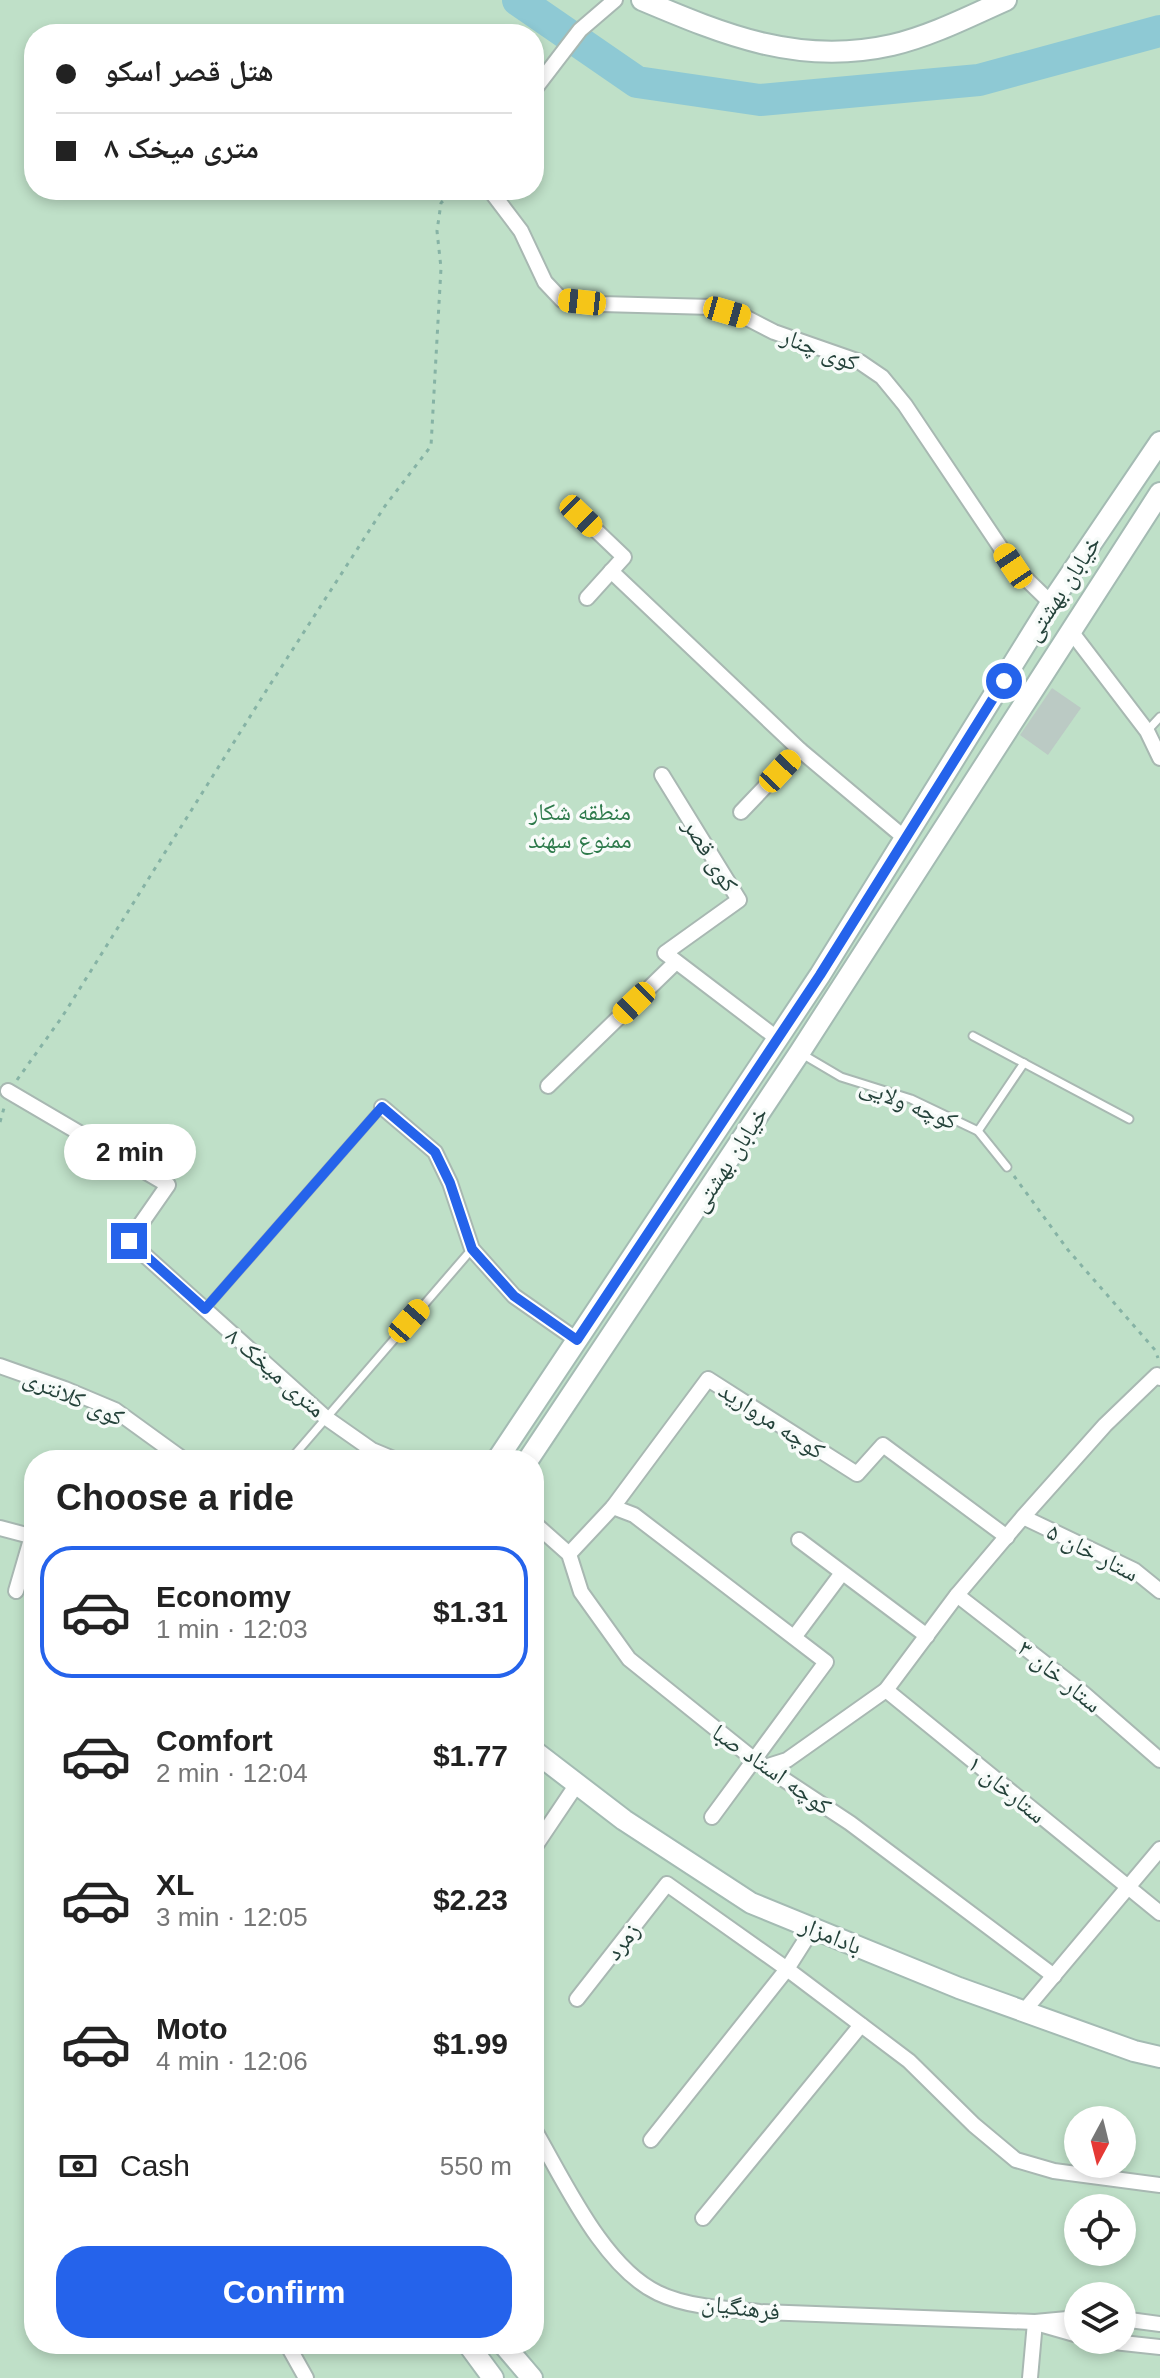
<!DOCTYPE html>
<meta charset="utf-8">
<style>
body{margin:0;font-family:Arial,"Noto Naskh Arabic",sans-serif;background:#f2f2f2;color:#222;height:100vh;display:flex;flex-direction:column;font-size:30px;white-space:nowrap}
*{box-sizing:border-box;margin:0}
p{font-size:26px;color:#767676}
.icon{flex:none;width:44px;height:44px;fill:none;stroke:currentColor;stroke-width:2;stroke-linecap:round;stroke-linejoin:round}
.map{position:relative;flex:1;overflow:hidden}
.side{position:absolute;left:24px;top:1450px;width:520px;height:904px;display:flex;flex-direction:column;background:#fff;border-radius:32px;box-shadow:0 4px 12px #0003}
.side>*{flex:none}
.top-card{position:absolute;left:24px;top:24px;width:520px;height:176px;border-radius:32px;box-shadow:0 4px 12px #0003;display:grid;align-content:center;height:176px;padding:0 32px;background:#fff}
.needle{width:52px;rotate:187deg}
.fabs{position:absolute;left:1064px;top:2106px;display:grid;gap:16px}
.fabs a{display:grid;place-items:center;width:72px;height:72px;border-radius:50%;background:#fff;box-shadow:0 4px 12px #0003;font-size:40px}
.end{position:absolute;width:36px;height:36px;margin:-18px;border:10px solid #2563eb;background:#fff;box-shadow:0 0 0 4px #fff}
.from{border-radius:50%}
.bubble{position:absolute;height:56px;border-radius:28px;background:#fff;box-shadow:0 4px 12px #0003;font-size:26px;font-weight:800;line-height:56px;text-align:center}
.car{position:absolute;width:24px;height:48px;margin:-24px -12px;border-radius:10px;box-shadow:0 0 6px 2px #0007;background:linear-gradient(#f5c518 24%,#345 0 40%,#f5c518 0 76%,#345 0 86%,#f5c518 0)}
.top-card b{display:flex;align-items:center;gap:28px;height:76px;font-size:30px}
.top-card b+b{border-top:2px solid #e0e0e0}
.top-card i{width:20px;height:20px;background:#222}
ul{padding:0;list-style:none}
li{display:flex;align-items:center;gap:24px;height:132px;margin:0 16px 12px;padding:0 16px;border:4px solid transparent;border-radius:32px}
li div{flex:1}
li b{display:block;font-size:30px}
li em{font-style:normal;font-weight:800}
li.selected{border-color:#2563eb}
li>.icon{width:72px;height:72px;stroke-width:1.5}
h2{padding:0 32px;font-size:36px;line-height:96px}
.pay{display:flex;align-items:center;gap:20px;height:88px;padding:0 32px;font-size:30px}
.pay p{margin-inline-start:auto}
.primary-button{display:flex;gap:16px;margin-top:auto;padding:16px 32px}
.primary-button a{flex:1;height:92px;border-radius:32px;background:#2563eb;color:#fff;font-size:32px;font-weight:800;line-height:92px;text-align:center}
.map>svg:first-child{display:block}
</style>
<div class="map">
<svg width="1160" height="2378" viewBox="0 0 1160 2378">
<rect width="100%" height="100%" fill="#e6efeb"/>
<!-- green -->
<path fill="#bfe0c8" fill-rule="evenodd" d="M 0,0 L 1160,0 L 1160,2378 L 0,2378 ZM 34,34 L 534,34 L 534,190 L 34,190 ZM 34,1460 L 534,1460 L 534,2344 L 34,2344 ZM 1078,2120 L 1122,2120 L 1122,2164 L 1078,2164 ZM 1078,2208 L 1122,2208 L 1122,2252 L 1078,2252 ZM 1078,2296 L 1122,2296 L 1122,2340 L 1078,2340 Z"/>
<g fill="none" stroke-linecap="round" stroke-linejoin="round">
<!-- river -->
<polyline stroke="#8ec9d4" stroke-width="32" points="518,0 637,82 760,100 979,80 1160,31"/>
</g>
<!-- building -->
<polygon fill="#bbcac4" points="1052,688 1081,708 1048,755 1020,735"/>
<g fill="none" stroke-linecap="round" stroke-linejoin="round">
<!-- lane casing -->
<g stroke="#a8b8b2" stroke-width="11">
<g id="lane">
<polyline points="1147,731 1160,717"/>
<polyline points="973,1036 1129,1119"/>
<polyline points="802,1054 841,1077 911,1099 978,1131 1007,1167"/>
<polyline points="978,1131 1024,1063"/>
<polyline points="205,1309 382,1107"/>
<polyline points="290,1460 472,1249"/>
</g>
</g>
<!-- street casing -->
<g stroke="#a8b8b2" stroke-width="18">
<g id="street">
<polyline points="534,90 580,30 615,0"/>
<polyline points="490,190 521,231 545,282 562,300 601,304 712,307 743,316 774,332 860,362 882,377 905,405 1013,566 1051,603"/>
<polyline points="581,516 624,557 587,598"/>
<polyline points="611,571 800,750 906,839"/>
<polyline points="1070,630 1147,731 1160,758"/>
<polyline points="662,775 739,900 665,953 778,1039"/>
<polyline points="741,812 800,750"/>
<polyline points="548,1086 676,962"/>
<polyline points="8,1091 168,1185 129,1241 325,1417 372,1450 396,1460"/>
<polyline points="382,1107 435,1152 450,1183 472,1249 514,1296 577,1340"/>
<polyline points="0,1366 65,1389 115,1410 184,1460"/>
<polyline points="613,1507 708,1379 857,1474 883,1445 1007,1537"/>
<polyline points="1023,1517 1134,1570 1160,1591"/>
<polyline points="534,1523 569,1554 581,1592 629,1659 756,1761 850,1823 1054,1976"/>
<polyline points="0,1528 34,1537"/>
<polyline points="799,1540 927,1636"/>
<polyline points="569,1554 613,1507 634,1515 826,1662 712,1817"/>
<polyline points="16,1591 32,1536"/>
<polyline points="957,1595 1083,1693 1160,1760"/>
<polyline points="795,1636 842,1573"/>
<polyline points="886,1690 1160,1913"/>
<polyline points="765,1767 787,1760 886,1690 957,1595 1023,1517 1105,1425 1157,1375 1160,1378"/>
<polyline points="534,1848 577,1784"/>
<polyline points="577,1999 667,1884 787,1969 909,2061 974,2125 1016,2160 1054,2171 1160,2185"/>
<polyline points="1024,2011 1160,1849"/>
<path d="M 534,2129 C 564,2180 603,2267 658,2293 C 687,2307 727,2309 760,2312 L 1035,2322 L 1078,2318"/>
<polyline points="651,2140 787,1969 813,1928"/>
<polyline points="703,2218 861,2025"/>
<polyline points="1122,2319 1160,2324"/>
<polyline points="1043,2325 1078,2335"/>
<polyline points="1095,2340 1160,2347"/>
<polyline points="287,2344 306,2378"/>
<polyline points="1030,2378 1035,2322"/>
</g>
</g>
<!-- secondary casing -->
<g stroke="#a4bbb3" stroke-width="24">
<g id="secondary">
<path d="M 642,0 C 725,35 799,66 892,45 C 931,36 970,16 1006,0"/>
<polyline points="497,1460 820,975 1051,603 1160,442"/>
<polyline points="528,1460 800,1052 1160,493"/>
<polyline points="534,1751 624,1820 751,1903 959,1988 1134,2051 1160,2057"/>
<polyline points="468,2344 493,2378"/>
<polyline points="503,2344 532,2378"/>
</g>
</g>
<!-- path -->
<g stroke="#86b3a5" stroke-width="3" stroke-dasharray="4 6" stroke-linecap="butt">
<polyline points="17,1080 62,1017 266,691 385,506 431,446 441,268 437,231 441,203 454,190"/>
<polyline points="0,1122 4,1108"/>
<polyline points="1014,1176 1068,1250 1155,1350 1158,1358"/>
</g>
<!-- lane -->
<use href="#lane" stroke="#fff" stroke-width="7"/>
<!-- street -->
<use href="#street" stroke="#fff" stroke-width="14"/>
<!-- secondary -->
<use href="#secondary" stroke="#fff" stroke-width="20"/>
</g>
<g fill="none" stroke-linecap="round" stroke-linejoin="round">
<!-- route -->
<polyline stroke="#2563eb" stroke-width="10" points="129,1241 205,1309 382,1107 435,1152 450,1183 472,1249 514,1296 577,1340 820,975 1004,681"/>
</g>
<g text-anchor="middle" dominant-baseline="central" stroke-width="7" stroke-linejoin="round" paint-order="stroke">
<!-- street labels -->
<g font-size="24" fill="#24423a" stroke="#f7fbf9">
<text transform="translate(820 349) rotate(21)">کوی چنار</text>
<text transform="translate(1062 588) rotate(-57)">خیابان بهشتی</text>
<text transform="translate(711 855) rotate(58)">کوی قصر</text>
<text transform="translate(909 1103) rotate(22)">کوچه ولایی</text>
<text transform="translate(729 1159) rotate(-57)">خیابان بهشتی</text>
<text transform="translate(276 1372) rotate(41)">۸ متری میخک</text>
<text transform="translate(74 1397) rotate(24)">کوی کلانتری</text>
<text transform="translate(772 1420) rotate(33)">کوچه مروارید</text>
<text transform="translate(1093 1552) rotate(27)">ستار خان ۵</text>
<text transform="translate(1060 1676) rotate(39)">ستار خان ۳</text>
<text transform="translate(772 1769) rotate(35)">کوچه استاد صبا</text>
<text transform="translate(1007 1789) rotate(39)">ستارخان ۱</text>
<text transform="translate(831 1935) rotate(22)">بادامزار</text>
<text transform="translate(622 1941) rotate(-52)">زمرد</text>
<text transform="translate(741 2307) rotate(7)">فرهنگیان</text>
</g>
<!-- park labels -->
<g font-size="24" fill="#2d7a4b" stroke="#f7fbf9">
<text x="580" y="811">منطقه شکار<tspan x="580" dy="28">ممنوع سهند</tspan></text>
</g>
</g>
</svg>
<div class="fabs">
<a><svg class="needle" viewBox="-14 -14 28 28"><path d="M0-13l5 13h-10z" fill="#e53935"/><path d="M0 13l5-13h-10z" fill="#767676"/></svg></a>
<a><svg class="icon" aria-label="locate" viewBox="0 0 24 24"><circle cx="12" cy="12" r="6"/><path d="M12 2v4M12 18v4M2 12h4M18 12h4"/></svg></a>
<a><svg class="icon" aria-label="layers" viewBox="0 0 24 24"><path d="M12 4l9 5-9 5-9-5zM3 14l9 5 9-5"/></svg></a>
</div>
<i class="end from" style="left:1004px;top:681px"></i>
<i class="end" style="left:129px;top:1241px"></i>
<div class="bubble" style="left:64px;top:1124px;width:132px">2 min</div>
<i class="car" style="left:582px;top:302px;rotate:276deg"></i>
<i class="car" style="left:727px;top:312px;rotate:106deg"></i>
<i class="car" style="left:581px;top:516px;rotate:134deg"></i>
<i class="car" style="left:1013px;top:566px;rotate:326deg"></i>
<i class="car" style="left:780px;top:771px;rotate:43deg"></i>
<i class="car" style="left:634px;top:1003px;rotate:226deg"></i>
<i class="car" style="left:409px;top:1321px;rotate:41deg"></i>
<div class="top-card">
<b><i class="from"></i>هتل قصر اسکو</b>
<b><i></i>۸ متری میخک</b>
</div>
<section class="side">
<h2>Choose a ride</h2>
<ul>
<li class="selected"><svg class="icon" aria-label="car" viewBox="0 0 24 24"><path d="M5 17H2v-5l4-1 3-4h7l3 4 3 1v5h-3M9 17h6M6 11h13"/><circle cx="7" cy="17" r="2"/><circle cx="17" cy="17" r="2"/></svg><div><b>Economy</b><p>1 min · 12:03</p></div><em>$1.31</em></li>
<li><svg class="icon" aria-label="car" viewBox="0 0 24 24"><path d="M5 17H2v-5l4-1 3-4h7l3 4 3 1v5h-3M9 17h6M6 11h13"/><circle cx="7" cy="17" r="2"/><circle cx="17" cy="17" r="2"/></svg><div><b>Comfort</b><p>2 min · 12:04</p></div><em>$1.77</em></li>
<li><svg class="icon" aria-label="car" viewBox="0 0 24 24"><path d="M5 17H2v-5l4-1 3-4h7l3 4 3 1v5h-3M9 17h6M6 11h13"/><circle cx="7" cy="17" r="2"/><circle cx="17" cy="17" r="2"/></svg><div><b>XL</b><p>3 min · 12:05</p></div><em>$2.23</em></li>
<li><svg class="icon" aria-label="car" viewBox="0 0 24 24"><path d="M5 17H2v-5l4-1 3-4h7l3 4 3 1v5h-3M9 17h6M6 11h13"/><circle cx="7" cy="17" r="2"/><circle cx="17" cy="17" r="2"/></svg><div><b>Moto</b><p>4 min · 12:06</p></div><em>$1.99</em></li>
</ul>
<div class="pay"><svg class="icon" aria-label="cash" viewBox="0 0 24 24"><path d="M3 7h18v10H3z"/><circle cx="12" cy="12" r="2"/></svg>Cash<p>550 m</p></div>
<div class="primary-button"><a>Confirm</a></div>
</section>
</div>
